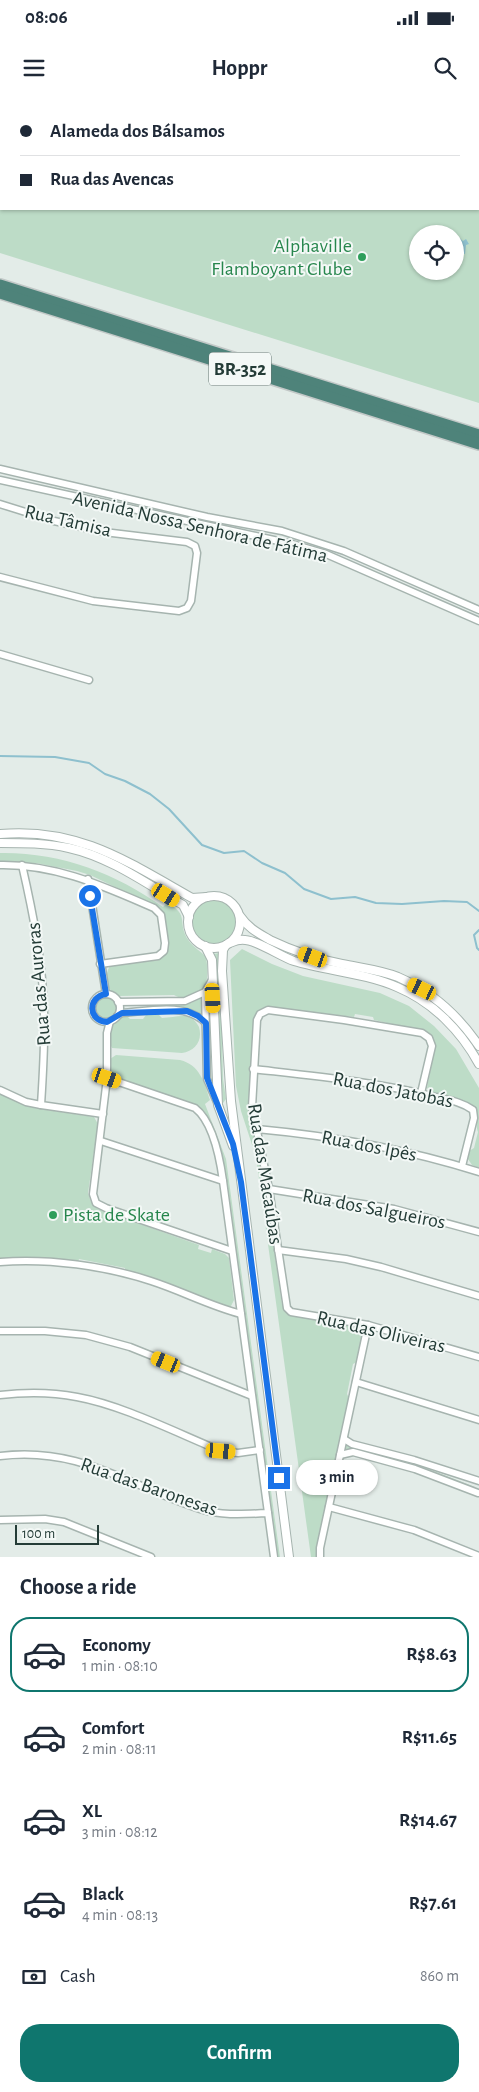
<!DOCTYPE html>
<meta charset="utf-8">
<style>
body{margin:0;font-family:"Alegreya Sans",sans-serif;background:#f6f6f7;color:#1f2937;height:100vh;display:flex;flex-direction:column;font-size:19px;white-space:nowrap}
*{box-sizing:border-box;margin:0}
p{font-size:16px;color:#747a83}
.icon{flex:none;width:28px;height:28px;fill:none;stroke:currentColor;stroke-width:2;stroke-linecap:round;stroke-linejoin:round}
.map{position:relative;height:1457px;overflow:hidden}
.sheet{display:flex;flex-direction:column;background:#fff;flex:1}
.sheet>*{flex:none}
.guide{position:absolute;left:0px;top:0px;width:480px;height:110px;box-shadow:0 1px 4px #0004;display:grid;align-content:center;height:110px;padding:0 20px;background:#fff}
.controls{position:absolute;left:409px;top:125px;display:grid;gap:10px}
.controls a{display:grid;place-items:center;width:55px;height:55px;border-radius:50%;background:#fff;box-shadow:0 1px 4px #0004;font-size:25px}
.scale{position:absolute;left:15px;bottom:12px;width:84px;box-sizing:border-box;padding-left:5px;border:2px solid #243c37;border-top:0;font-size:14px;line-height:18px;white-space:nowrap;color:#243c37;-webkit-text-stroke:4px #f3f8f6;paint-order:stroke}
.end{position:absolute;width:22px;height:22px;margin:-11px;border:6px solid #1a73e8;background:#fff;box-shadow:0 0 0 2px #fff}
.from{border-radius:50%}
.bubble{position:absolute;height:35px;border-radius:18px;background:#fff;box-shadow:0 1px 4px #0004;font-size:16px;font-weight:700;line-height:35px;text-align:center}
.car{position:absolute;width:15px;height:30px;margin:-15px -8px;border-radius:6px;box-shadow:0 0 4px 1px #0007;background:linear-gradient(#f5c518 24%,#345 0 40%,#f5c518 0 76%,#345 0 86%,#f5c518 0)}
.guide b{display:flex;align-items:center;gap:18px;height:48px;font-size:19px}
.guide b+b{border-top:1px solid #e0e1e3}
.guide i{width:12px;height:12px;background:#1f2937}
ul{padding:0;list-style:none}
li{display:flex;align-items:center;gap:15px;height:75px;margin:0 10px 8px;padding:0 10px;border:2px solid transparent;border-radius:20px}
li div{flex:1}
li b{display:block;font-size:19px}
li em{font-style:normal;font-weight:700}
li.on{border-color:#0f766e}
li>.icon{width:45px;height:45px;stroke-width:1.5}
h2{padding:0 20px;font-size:22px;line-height:60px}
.pay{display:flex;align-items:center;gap:12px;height:55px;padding:0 20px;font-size:19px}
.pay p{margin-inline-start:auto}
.button{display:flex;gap:10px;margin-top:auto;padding:10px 20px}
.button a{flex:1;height:58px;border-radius:20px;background:#0f766e;color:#fff;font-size:20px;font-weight:700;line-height:58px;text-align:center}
.status{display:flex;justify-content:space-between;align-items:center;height:35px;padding:0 25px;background:#fff;direction:ltr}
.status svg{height:14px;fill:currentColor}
header{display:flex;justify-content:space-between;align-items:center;height:65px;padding:0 20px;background:#fff;font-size:22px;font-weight:700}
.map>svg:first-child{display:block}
</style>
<div class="status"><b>08:06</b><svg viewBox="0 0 49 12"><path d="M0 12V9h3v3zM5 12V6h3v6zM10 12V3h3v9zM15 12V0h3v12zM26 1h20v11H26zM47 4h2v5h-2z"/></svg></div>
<header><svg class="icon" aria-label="menu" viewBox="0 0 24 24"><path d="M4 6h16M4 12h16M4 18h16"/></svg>Hoppr<svg class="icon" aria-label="search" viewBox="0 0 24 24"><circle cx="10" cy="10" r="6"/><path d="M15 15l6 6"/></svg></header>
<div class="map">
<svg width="479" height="1457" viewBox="0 0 479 1457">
<rect width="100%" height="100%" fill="#e3ece8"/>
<!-- green -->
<g fill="#bddcc7" fill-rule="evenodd">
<path d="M 0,0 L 479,0 L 479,303 L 0,153 ZM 1,1 L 479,1 L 479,109 L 1,109 ZM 418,134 L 455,134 L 455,171 L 418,171 Z"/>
<path d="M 0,753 C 60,752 115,773 163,807 L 167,803 C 191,815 176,823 189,841 C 194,848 201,851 206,857 C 207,864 208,871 207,878 C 205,893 187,903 174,895 L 119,896 C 107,892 103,877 110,866 L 158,860 L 164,856 L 168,847 L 165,821 L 155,806 L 90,775 L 77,771 L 36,763 L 0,762 Z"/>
<circle cx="214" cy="822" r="22"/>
<path d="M 242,849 L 272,864 L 303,876 L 380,893 L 409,906 L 434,926 L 456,949 L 479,988 L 479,1068 L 472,1065 L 468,1059 L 469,1051 L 474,1048 L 478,1032 C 475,1025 479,1019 476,1012 C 471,998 444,997 432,993 L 427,988 L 435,946 L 434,939 L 428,932 L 374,920 L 373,917 L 355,914 L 354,917 L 271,907 L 261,909 L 255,918 L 249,1005 L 262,1065 L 282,1205 L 290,1214 L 355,1226 C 367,1233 359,1250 357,1262 L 353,1264 L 347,1294 L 349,1298 L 319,1434 L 317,1457 L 311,1457 L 256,1057 L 241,1011 L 236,986 L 230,860 Z"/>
<polygon points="220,853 223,979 226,999 223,1003 212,854"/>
<circle cx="106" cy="908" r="11"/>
<polygon points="201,898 202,916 189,909 165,907 166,904 191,903"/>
<path d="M 146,915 L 159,915 L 162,918 C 177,918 190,910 199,927 C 203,941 195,951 182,953 L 112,948 C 105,936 112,916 127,916 L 130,919 L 143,919 Z"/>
<path d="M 116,955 L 180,960 C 200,965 204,982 210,1000 L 205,1004 L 226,1059 L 280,1457 L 276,1457 L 218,1044 L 206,1016 L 198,1007 L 112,976 L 110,959 Z"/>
<polygon points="0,994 34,1008 94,1017 98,1024 88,1093 91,1102 98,1109 199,1145 198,1149 211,1153 212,1149 225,1154 229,1158 234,1200 231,1206 227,1207 125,1171 125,1168 79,1159 78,1162 0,1161"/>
<polygon points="345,1343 413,1363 475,1387 473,1388 355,1350 345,1350"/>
</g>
<!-- water -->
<path fill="#8ec0ce" d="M 456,135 L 463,141 L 466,139 L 469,144 L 466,145 L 465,154 C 450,148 457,145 456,135 Z"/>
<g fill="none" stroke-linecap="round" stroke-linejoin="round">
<!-- stream -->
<g stroke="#8ec0ce" stroke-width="2">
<polyline points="0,656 55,657 89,663 105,674 125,681 150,694 169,709 202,745 224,753 244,751 262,763 285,773 304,789 331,799 355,797 376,803 402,804 444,801 467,802 479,811"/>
<polyline points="479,830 474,835 477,848 479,850"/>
</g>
<!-- minor casing -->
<g stroke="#a6b4af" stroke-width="9">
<g id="minor">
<polyline points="0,369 207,417 282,431 344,451 479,510"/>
<polyline points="0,380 292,444 326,454 479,521"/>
<polyline points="0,404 54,421 104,432 187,442 195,446 197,453 191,501 187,508 179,511 93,501 0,477"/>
<polyline points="0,554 89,580"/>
<path d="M 0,765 C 56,764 103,786 154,808 L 161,815 L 165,843 L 164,851 L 158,856 L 100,864"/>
<path d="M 22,765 C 33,813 43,863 44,913 C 45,944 43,974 41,1005"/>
<polyline points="88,779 106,894"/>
<polyline points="212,880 205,892 207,979 217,1002"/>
<circle cx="106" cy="908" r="14"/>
<polyline points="118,902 185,901 205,892"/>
<path d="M 117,916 L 122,913 C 149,911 185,902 206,923"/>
<polyline points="110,921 107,933 107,978 93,1094 96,1103 106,1108 232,1151"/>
<path d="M 253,969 C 314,976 377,982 436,997 C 449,1000 462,1002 473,1010 L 474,1018 L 462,1066"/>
<path d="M 107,978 L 195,1008 C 213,1022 220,1059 223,1081 L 274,1457"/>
<polyline points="0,990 26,1002 41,1005 103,1014"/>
<polyline points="421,993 432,946 429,938 422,933 344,920 268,910 260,914 257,920 252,1007 269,1089 287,1208 291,1212 368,1225 479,1257"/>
<path d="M 257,1029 C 332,1036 407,1049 479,1072"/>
<polyline points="101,1041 223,1081"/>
<polyline points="269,1089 394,1109 479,1132"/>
<polyline points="278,1150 346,1159 381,1167 479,1196"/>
<path d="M 0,1162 C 48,1158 106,1166 151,1181 C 182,1191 210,1206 241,1214"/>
<polyline points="0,1231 45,1231 86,1235 130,1247 252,1296"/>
<polyline points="356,1282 479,1320"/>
<path d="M 0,1295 C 25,1292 52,1292 77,1297 C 122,1305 177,1333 221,1351 L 238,1353 L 260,1350"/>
<polyline points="344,1339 352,1344 414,1360 479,1381"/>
<polyline points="340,1355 353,1352 415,1369 478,1393"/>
<path d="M 0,1356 C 80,1346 129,1386 200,1409 C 222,1416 245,1414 268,1413"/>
<polyline points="329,1407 414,1430 479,1456"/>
<polyline points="0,1420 45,1419 64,1422 151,1457"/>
<polyline points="320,1457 320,1448 368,1225"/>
</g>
</g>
<!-- tertiary casing -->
<g stroke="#a6b4af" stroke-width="10">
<g id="tertiary">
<path d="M 0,734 C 78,727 128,762 192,798 L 207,797"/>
<path d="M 0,743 C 23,743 46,743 69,748 C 110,757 147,784 183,805 L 189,817"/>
<circle cx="214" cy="822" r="26"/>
<path d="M 240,816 C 248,828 258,833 270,840 C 293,851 317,859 342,864 C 361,868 380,870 398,877 C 433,892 458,915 479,946"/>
<path d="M 229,843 C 233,842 237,840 240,840 C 255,838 279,856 294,861 C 327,871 365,873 397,887 C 433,902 461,931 479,964"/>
<polyline points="226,845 223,850 222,871 231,1001 289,1457"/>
<polyline points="205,846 212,860 218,1005 233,1046"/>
</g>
</g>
<!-- trunk casing -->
<g stroke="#c2c8c7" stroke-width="14">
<g id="trunk">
<polyline points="0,185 479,335"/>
<polyline points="0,193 479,344"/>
</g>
</g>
<!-- minor -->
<use href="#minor" stroke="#fff" stroke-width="6"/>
<!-- tertiary -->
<use href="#tertiary" stroke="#fff" stroke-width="8"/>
<!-- trunk -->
<use href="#trunk" stroke="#4e837a" stroke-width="11"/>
</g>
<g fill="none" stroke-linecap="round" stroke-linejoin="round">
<!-- route -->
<path stroke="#1a73e8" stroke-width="6" d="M 90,796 L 106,894 C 87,897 88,921 107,922 L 122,913 L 187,911 L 198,916 L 206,923 L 207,978 L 233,1044 L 241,1082 L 279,1378"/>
</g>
<!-- markers -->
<g fill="#2e9e5b" stroke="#f3f8f6" stroke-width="2">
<circle cx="362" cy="157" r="5"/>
<circle cx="53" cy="1115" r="5"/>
</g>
<g text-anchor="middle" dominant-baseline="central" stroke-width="4" stroke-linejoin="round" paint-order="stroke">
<!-- shield labels -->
<rect fill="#f3f8f6" stroke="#627470" stroke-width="1" x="209" y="252.5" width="62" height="33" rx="4"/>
<g font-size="19" font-weight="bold" fill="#243c37">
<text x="240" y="269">BR-352</text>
</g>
<!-- leisure labels -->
<g font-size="20" fill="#27864d" stroke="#f3f8f6" text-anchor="end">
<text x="352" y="146">Alphaville<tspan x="352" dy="23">Flamboyant Clube</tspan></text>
<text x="63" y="1115" text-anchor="start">Pista de Skate</text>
</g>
<!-- street labels -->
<g font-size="20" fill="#243c37" stroke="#f3f8f6">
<text transform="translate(68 421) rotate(13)">Rua Tâmisa</text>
<text transform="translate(200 427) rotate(13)">Avenida Nossa Senhora de Fátima</text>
<text transform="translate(39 884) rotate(-95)">Rua das Auroras</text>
<text transform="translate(393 990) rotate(11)">Rua dos Jatobás</text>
<text transform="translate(369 1046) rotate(11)">Rua dos Ipês</text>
<text transform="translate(265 1074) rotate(81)">Rua das Macaúbas</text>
<text transform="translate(374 1109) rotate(11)">Rua dos Salgueiros</text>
<text transform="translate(381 1232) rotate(13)">Rua das Oliveiras</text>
<text transform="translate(149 1387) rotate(19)">Rua das Baronesas</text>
</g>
</g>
</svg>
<div class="controls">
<a><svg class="icon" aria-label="locate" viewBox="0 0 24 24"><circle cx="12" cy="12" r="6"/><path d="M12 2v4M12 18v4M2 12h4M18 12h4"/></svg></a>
</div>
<div class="scale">100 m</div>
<i class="end from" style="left:90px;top:796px"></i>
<i class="end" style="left:279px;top:1378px"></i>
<div class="bubble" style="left:296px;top:1360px;width:82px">3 min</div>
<i class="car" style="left:166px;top:795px;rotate:121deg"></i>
<i class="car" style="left:313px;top:857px;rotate:290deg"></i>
<i class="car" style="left:422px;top:889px;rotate:296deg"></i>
<i class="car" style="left:213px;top:898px;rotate:177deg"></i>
<i class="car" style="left:107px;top:978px;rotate:109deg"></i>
<i class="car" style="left:166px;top:1262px;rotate:292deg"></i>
<i class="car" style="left:221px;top:1351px;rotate:95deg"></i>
<div class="guide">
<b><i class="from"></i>Alameda dos Bálsamos</b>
<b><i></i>Rua das Avencas</b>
</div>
</div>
<section class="sheet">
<h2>Choose a ride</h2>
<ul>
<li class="on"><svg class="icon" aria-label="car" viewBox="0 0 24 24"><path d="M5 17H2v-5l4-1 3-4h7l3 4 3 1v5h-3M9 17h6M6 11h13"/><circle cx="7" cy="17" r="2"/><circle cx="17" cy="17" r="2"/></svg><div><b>Economy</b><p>1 min · 08:10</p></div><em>R$8.63</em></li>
<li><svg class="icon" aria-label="car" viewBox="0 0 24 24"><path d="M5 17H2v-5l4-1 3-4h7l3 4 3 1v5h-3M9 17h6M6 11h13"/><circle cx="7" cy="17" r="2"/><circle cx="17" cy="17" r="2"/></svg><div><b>Comfort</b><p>2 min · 08:11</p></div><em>R$11.65</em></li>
<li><svg class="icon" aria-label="car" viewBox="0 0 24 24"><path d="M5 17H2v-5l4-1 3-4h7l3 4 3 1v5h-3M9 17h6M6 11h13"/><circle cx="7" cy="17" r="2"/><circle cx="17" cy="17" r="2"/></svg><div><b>XL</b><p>3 min · 08:12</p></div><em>R$14.67</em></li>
<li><svg class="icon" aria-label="car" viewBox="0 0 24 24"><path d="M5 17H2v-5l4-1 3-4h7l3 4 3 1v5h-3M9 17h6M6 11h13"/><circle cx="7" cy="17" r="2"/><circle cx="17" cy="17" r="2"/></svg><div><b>Black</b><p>4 min · 08:13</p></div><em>R$7.61</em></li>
</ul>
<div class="pay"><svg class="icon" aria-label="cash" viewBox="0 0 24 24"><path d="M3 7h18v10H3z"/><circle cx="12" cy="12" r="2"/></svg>Cash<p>860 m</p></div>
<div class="button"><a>Confirm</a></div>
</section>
